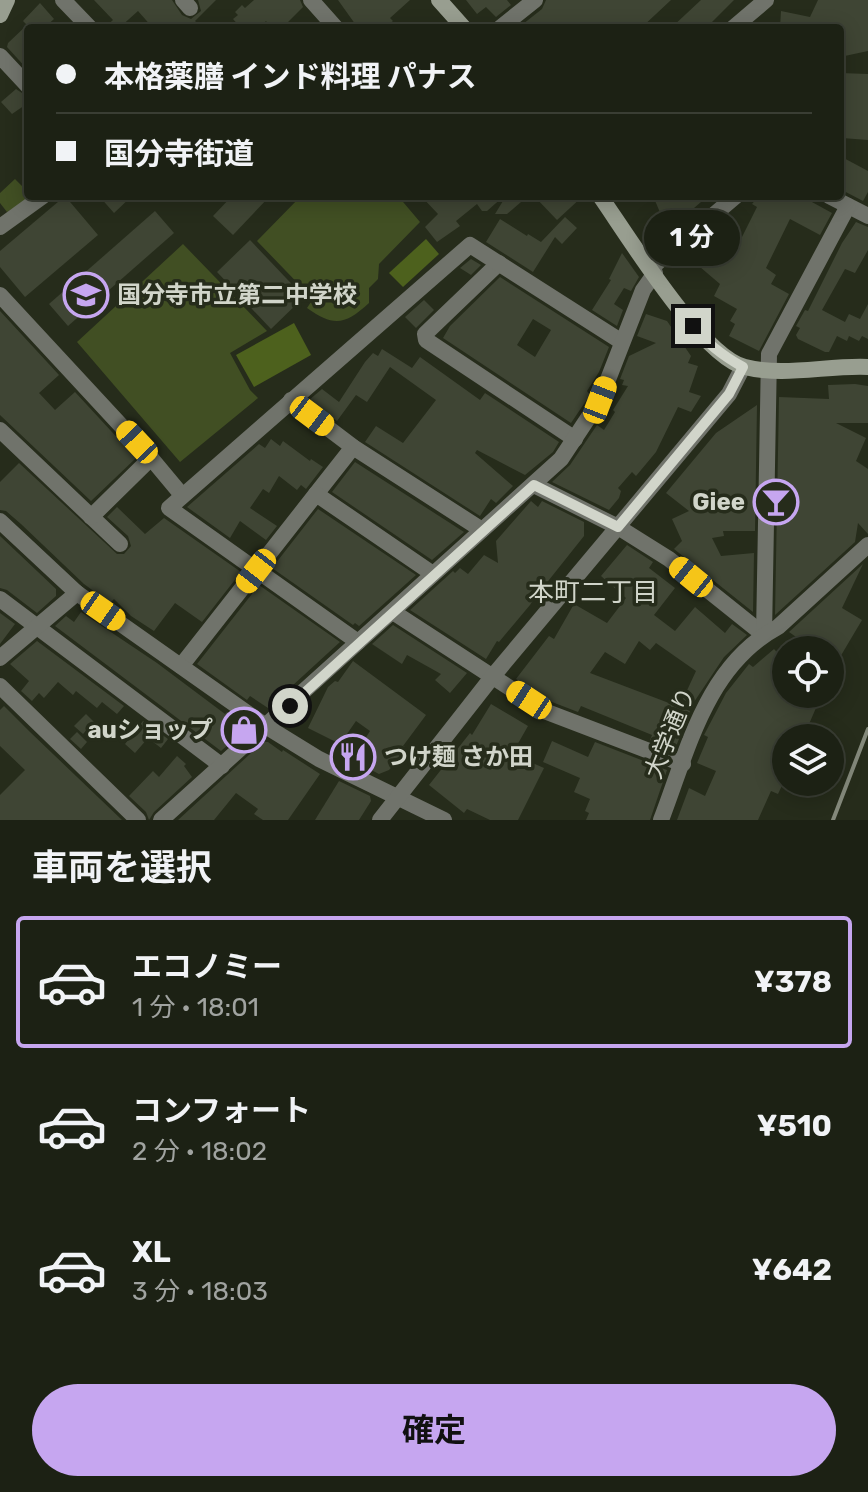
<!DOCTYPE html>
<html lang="ja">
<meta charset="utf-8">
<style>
body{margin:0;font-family:Rubik,"Noto Sans JP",sans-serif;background:#25291d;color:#f1f3f6;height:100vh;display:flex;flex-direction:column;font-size:30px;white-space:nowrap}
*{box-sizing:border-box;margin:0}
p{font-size:26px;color:#a0a3a0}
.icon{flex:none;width:44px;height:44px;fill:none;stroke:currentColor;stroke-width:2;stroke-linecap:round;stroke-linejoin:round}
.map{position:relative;height:820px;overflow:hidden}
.sheet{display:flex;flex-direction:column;background:#1c2114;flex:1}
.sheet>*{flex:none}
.guide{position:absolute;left:24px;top:24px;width:820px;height:176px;border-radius:8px;box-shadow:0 4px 20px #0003,0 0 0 2px #3a3e34;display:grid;align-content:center;height:176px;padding:0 32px;background:#1c2114}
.controls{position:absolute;left:772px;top:636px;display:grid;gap:16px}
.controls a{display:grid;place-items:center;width:72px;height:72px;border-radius:50%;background:#1c2114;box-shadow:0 4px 20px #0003,0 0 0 2px #3a3e34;font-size:40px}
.end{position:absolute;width:36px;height:36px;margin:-18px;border:10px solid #d1d5ca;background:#111;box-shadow:0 0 0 4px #111}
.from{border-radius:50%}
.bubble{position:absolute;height:56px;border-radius:28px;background:#1c2114;box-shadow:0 4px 20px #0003,0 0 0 2px #3a3e34;font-size:26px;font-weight:700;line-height:56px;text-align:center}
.car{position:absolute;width:24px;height:48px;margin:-24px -12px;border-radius:10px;box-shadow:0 0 6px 2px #0007;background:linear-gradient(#f5c518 24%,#345 0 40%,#f5c518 0 76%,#345 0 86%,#f5c518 0)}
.guide b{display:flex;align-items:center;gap:28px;height:76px;font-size:30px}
.guide b+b{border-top:2px solid #3a3e34}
.guide i{width:20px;height:20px;background:#f1f3f6}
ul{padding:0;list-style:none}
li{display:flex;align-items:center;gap:24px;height:132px;margin:0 16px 12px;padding:0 16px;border:4px solid transparent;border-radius:8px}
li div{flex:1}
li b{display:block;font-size:30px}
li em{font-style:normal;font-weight:700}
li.on{border-color:#c6a6f0}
li>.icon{width:72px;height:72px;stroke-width:1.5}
h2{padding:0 32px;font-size:36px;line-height:96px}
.cta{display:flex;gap:16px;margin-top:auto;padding:16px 32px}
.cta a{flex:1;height:92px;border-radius:48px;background:#c6a6f0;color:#111;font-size:32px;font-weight:700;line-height:92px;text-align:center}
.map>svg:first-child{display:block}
</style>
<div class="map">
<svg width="868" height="820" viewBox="0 0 868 820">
<rect width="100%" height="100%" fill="#262c1b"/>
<!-- green -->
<g fill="#414f23">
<polygon points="15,179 28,192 28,196 33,197 7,212 0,203 0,193"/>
<path d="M 301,196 L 398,196 L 420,222 L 379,264 L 378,279 L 369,288 L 369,303 C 345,325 334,327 307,308 L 313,299 L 257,241 Z"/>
<polygon points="183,244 267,331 230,353 250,390 258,398 180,462 77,342"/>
</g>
<!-- water -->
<g fill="#4d611d">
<polygon points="426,239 439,254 403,287 389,273"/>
<polygon points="294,323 311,355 254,387 236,355"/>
</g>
<!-- building -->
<g fill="#3f4534" fill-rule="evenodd">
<polygon points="94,0 172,0 182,15 191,19 201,11 198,0 216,0 195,21 202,28 153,28 138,11 119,28 104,28 113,20"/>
<polygon points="254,0 300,0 303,7 288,22 293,28 271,28 266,21 259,28 241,28 233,19 238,15 235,12 242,5 245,8"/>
<polygon points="338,0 410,0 390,18 393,21 384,28 358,28"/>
<polygon points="466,0 507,0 511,5 496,17 486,7 477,14"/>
<polygon points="546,0 671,0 641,28 518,28 542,9"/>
<polygon points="701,0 734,0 706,28 671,28"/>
<polygon points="818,0 868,0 868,51 840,57 840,28 780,28 781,11 810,17"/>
<polygon points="40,3 54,19 44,28 28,26 28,70 7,47 8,43 27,25 23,21"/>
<polygon points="840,73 868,74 868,140 842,138 844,109 840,109"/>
<polygon points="16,89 28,97 28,103 12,114 1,102"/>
<polygon points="840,156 868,171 868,192 863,201 840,189"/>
<polygon points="65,196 98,235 25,297 0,267 0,251"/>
<polygon points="99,196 132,196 114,213"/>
<polygon points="232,196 270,196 233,235 213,216"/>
<polygon points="421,196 504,196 487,211 482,211 477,204 456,221 460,226 437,242 425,227 438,214"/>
<polygon points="506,196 528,196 507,214 495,214"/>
<polygon points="534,196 583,196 557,220"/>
<polygon points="653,196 708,196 673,226 662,217"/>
<polygon points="759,196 801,196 832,213 820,235 790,219 766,268 776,275 771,284 789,294 759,351 729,336 735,324 730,321 737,309 714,296 720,284 700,267 706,256 691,248 708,234 736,249 757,207 752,204"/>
<polygon points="155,211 174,233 68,326 49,304"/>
<polygon points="565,217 577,228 562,244 555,237 533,272 486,242 500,219 527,236 528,234 541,242"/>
<polygon points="856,222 868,227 868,250 855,273 845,269 822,310 845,322 849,314 860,319 868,304 868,339 862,336 859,341 849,336 847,341 837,336 829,352 825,352 798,339 796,335 800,328 796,326 805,310 808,311 842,243"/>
<polygon points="250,240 304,297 271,329 217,272"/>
<polygon points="622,253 639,277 631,291 624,288 614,304 623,310 617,326 592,310 611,280 609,279"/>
<polygon points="471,259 481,265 471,275 460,268"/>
<path d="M 500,277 L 609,347 L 599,372 L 587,391 L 590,395 L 571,423 L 443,338 L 450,326 ZM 533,319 L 551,330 L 535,357 L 517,345 Z"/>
<polygon points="424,300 434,310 416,328 405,317"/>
<polygon points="0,311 59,375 39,393 55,410 75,392 136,458 91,501 0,415"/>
<polygon points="646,314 667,321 691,356 688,363 698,366 689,392 701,396 691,412 678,407 656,452 636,476 632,472 618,488 621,491 619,498 609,510 552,482 570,465 597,425 604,430 615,412 613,410 628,386 622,385 624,380 620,379 629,356 656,343 637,336"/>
<polygon points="382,349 412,368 420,357 480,400 485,393 559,442 553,452 525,475 477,450 475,453 513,486 496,503 491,499 480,516 365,442 376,426 403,443 436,400 390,367 367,402 356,395 337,421 309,400 322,389 339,402 365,362 373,353 378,356"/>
<polygon points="855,384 868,386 868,423 836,423 866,438 856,461 868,469 868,534 858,523 855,542 775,615 779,397 829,399 828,385"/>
<polygon points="757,405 755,531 723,531 724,536 712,538 721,556 754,553 753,612 674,549 682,541 672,519 689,511 666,493 716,433"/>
<polygon points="271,439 280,446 283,441 310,461 311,459 323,467 306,489 301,485 297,490 279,476 269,493 263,489 250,508 277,526 266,540 240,521 230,538 187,507 259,444 265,448"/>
<polygon points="355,462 464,532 432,560 332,492"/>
<polygon points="19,463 117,554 124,554 131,546 128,536 107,517 117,507 145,534 164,518 241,572 202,622 175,603 154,631 131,616 114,599 110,603 84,584 21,524 6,511 0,510 0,482"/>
<polygon points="531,501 538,507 542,501 584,522 584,536 545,585 543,584 530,605 499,642 497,641 486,659 410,610 453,571 455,573 460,568 468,574 484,555 498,563 496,541"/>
<polygon points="318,509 416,575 358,627 359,626 355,623 353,625 272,568"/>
<polygon points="0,536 56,589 56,596 37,613 7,590 0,588"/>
<polygon points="627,545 653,562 649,568 675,588 654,615 675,631 695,607 725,633 732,624 747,635 724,657 692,705 683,699 696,671 656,643 650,650 639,641 625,664 605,652 590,673 690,711 675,749 650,740 652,735 581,706 578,712 552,702 516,679 549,636 554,639 574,604 607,623 626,598 601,576"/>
<polygon points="863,564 842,608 862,620 830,674 830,650 812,650 801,637 799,639 789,632"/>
<polygon points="259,585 340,642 268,708 250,696 247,700 197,664"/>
<polygon points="81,612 157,663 225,714 227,712 248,727 221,751 55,626 66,616 74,622"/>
<polygon points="0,613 15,624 0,644"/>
<polygon points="393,625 467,673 450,693 435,680 441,674 407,655 402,664 372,644"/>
<polygon points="37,641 124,706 117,714 102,702 97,708 76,691 73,695 58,682 44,698 39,693 32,701 21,691 29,681 10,664"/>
<polygon points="774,649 786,662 786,694 822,694 803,738 786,738 786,777 778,794 771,791 758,820 677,820 689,788 705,796 716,771 697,763 708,737 704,735 726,693 749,664 753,667"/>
<polygon points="353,661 426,715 403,746 405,747 399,759 389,770 379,774 352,760 370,731 356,721 340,744 308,728 328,687 335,681 338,682"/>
<polygon points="491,704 528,726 512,754 544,768 518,820 490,820 467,809 464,813 429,785 470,733 472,735"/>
<polygon points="4,706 30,732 122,820 0,820 0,795 25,770 0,746 0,710"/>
<polygon points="86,714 94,722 83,734 74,726"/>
<polygon points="143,721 168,739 161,748 148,738 135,753 125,744"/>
<polygon points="77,732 87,742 81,749 70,739"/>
<polygon points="552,741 588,757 595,742 667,770 650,820 586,820 589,813 585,811 590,799 574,792 580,778 543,762"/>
<polygon points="263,742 268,742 282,752 283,750 320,774 288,820 263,820 254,814 258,809 236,793 214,820 178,820"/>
<polygon points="177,756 186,764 184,766 192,777 154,812 149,820 146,812 129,796 153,771 159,777"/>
<polygon points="339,781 370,796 371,801 359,820 315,820"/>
</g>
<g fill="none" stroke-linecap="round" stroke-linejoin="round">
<!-- minor -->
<g stroke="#70736b" stroke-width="16">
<polyline points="63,0 90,28"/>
<polyline points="183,0 190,8"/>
<polyline points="311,0 336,28"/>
<polyline points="500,28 535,0"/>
<polyline points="733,28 766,0"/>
<polyline points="0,56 28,86"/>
<polyline points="829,196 868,216"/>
<polyline points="0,227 43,196"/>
<polyline points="499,263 425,334 426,340 575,439"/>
<polyline points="651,268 736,196"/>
<polyline points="0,295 151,458 181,494"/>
<polyline points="291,400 353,447 482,530"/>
<polyline points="0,430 120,544"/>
<polyline points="534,485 618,527 669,559 764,635"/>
<polyline points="316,494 353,447"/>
<polyline points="91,517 151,458"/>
<polyline points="0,599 222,766"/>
<polyline points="393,612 547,712 683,764"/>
<polyline points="764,635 769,354 848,206"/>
<polyline points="358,642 169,508 470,245 622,342"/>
<polyline points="0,658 77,593"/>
<polyline points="181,666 316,494 433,574"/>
<polyline points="0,686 138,820"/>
<polyline points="161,820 561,459 600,400 643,290 655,273"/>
<path d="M 661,820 C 688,750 706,666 778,627 L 868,545"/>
</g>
<!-- tertiary -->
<g stroke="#70736b" stroke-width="16">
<polyline points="0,521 77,593 267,727 319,759 444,820"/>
<polyline points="380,820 493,676 729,394 743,367"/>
</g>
<!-- secondary -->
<g stroke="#989e90" stroke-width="16">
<polyline points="439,0 464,28"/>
<polyline points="0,15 7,0"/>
<path d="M 600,196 C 628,236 702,357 745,367 C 784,377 828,365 868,367"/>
</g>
<!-- rail -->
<polyline stroke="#84897b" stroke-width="4" points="833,820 868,729"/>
</g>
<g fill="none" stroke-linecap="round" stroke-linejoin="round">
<!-- route -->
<path stroke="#d1d5ca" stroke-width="10" d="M 290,706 L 534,485 L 618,527 L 729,394 L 743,367 C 723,356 707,344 693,326"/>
</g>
<!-- icons -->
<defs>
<g id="school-ring" transform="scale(2.3)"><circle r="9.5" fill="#262c1b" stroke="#c6a6f0" stroke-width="1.5"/><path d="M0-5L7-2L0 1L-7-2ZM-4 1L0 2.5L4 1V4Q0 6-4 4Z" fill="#c6a6f0"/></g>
<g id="bar-ring" transform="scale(2.3)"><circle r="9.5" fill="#262c1b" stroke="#c6a6f0" stroke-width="1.5"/><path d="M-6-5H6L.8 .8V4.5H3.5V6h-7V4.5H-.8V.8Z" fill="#c6a6f0"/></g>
<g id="shop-ring" transform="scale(2.3)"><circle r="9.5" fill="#262c1b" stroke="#c6a6f0" stroke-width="1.5"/><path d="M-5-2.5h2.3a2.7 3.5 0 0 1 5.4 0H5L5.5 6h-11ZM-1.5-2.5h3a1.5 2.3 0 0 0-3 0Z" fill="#c6a6f0"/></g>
<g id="restaurant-ring" transform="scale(2.3)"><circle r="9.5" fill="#262c1b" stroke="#c6a6f0" stroke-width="1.5"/><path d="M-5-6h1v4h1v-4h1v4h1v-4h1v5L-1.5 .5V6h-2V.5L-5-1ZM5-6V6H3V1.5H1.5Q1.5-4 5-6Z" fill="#c6a6f0"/></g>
</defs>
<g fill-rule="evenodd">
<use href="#school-ring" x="86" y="295"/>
<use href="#bar-ring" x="776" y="502"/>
<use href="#shop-ring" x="244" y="730"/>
<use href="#restaurant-ring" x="353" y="757"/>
</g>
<g text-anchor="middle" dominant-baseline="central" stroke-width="7" stroke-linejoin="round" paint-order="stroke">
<!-- poi labels -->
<g font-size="24" font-weight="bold" fill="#d1d5ca" stroke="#262c1b" text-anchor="start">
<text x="117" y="295">国分寺市立第二中学校</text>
<text x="745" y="502" text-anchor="end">Giee</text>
<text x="213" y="730" text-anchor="end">auショップ</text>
<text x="384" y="757">つけ麺 さか田</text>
</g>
<!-- street labels -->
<g font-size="24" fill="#d1d5ca" stroke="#262c1b">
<text transform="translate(670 733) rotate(-68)">大学通り</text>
</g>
<!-- neighbourhood labels -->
<g font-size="26" fill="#d1d5ca" stroke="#262c1b">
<text x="593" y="592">本町二丁目</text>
</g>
</g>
</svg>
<div class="controls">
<a><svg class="icon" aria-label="locate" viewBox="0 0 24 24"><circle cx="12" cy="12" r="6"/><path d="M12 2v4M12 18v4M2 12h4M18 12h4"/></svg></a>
<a><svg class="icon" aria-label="layers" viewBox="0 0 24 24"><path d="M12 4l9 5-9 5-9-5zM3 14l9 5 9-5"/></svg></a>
</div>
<i class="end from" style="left:290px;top:706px"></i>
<i class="end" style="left:693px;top:326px"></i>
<div class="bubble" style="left:644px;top:210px;width:96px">1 分</div>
<i class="car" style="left:600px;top:400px;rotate:21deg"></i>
<i class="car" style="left:312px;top:416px;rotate:127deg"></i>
<i class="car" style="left:137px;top:442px;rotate:317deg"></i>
<i class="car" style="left:256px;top:571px;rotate:218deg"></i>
<i class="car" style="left:691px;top:577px;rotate:309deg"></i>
<i class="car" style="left:103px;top:611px;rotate:125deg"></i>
<i class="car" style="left:529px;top:700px;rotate:303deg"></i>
<div class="guide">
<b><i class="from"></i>本格薬膳 インド料理 パナス</b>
<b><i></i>国分寺街道</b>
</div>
</div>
<section class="sheet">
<h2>車両を選択</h2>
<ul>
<li class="on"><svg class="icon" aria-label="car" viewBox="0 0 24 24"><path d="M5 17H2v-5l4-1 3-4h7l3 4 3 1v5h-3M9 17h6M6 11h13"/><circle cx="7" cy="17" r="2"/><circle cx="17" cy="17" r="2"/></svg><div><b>エコノミー</b><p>1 分 · 18:01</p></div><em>¥378</em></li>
<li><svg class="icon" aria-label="car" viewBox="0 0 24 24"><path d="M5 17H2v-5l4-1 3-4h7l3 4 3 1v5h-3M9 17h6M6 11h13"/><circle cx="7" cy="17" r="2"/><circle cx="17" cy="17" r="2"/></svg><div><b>コンフォート</b><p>2 分 · 18:02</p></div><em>¥510</em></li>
<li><svg class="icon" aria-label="car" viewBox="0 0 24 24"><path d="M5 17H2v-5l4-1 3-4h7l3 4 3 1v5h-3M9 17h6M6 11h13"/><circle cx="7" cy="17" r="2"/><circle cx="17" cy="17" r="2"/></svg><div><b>XL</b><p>3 分 · 18:03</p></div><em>¥642</em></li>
</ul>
<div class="cta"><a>確定</a></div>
</section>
